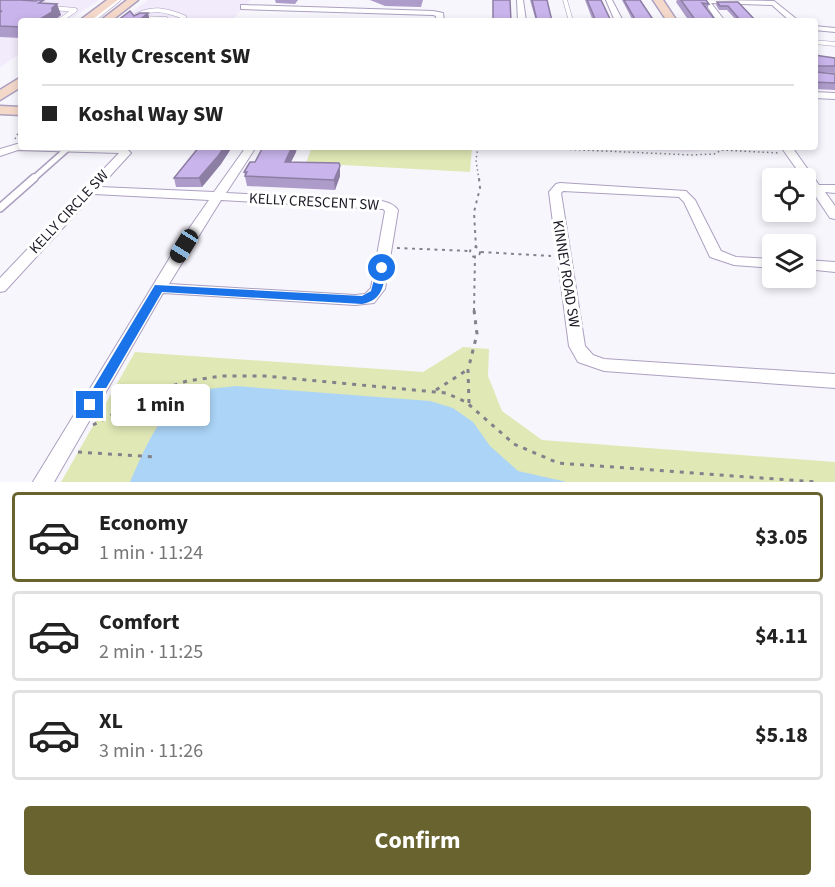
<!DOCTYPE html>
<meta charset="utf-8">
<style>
body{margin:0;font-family:"Source Sans 3",sans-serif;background:#f6f6f6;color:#222;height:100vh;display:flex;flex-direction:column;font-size:22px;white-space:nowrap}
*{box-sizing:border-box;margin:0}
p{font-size:20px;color:#767676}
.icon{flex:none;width:33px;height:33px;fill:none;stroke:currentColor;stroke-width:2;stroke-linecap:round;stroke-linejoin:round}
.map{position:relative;height:482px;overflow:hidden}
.sheet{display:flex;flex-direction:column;background:#fff;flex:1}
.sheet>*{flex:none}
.guide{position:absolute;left:18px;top:18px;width:800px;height:132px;border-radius:6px;box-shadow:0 3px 9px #0003;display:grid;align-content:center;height:132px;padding:0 24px;background:#fff}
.fabs{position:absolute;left:762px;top:168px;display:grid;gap:12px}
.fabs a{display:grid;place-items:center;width:54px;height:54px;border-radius:6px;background:#fff;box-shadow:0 3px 9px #0003;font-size:30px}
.end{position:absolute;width:27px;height:27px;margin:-14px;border:8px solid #1a73e8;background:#fff;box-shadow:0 0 0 3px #fff}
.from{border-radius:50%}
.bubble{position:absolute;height:42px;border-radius:6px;background:#fff;box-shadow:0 3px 9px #0003;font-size:20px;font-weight:700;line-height:42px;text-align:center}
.car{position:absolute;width:18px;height:36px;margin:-18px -9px;border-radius:8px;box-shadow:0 0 4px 2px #0007;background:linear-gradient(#222 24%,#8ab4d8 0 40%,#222 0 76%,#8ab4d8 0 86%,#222 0)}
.guide b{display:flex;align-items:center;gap:21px;height:57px;font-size:22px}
.guide b+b{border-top:2px solid #e0e0e0}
.guide i{width:15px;height:15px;background:#222}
ul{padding:10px 0 0;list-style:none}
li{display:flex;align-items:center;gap:18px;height:90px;margin:0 12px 9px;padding:0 12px;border:3px solid #e0e0e0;border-radius:6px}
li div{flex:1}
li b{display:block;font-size:22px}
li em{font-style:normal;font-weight:700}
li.active{border-color:#68632f}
li>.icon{width:54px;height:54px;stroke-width:1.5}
.primary-button{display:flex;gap:12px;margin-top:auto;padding:12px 24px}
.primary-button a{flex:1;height:69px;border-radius:6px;background:#68632f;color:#fff;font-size:24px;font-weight:700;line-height:69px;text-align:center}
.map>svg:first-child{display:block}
</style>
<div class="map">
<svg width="835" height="482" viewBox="0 0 835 482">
<rect width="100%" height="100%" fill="#f8f6fd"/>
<!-- built -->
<g fill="#f1ebfb">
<polygon points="0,0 99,0 68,21 21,21 21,53 0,67"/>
<polygon points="148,0 251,0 231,21 120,21"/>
<polygon points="528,147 717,147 717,149 690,152"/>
</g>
<!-- green -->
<g fill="#e0e8b6">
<polygon points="312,147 472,147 470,172 306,163"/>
<polygon points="463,347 489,349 488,376 502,411 542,440 835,462 835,482 61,482 135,352 423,372"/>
</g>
<!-- water -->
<path fill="#abd4f6" d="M 236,386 L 430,401 L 453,408 L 473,422 L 490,446 L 518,471 L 567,482 L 130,482 C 142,455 161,407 190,394 C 205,388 221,388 236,386 Z"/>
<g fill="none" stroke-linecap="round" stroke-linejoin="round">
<!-- lane-far2 casing -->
<g stroke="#aca0c0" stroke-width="5">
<g id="lane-far2">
<polyline points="565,0 571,21"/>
<polyline points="53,8 75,10 59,21"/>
<path d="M 134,17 C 151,6 166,10 184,17 L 179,21"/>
<polyline points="92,21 118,0"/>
<polyline points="137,21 141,18 166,19"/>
<polyline points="814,42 835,44"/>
</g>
</g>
<!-- lane-far1 casing -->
<g stroke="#aca0c0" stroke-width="8">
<polyline id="lane-far1" points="32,180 67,149"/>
</g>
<!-- lane casing -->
<g stroke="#aca0c0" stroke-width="10">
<polyline id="lane" points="0,208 34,178"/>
</g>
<!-- street casing -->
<g stroke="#aca0c0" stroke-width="2">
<g id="street">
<polygon points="517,0 523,0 526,21 518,21"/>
<polygon points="606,0 612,0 623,21 615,21"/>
<polygon points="703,0 774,1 799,21 790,21 772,5 711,3 725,21 717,21"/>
<polygon points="244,5 433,11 443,13 444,21 436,21 436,16 433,15 241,9 241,5"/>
<polygon points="814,26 835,28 835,32 814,30"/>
<polygon points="814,92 835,93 835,99 814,98"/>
<path d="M 17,144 L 21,144 L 21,147 L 125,147 L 131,153 L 100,187 L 214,192 L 246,147 L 256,147 L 226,193 L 378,200 C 386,202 393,203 398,210 L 385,289 L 374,303 L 355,305 L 163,293 L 54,482 L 33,482 L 177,246 L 209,200 L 94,194 L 5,291 L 0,292 L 0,278 L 119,153 L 18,150 L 0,156 L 0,149 ZM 221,200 L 383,209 L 385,211 L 371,288 L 365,294 L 355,295 L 169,284 Z"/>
<polygon points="781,147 792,147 819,185 835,185 835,193 825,192 835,206 835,219 830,218 806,182 806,178 803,178"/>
<polygon points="560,183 686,191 695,200 721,251 736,257 772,259 772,268 734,265 710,257 684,202 679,197 563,191 561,193 585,346 593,355 604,359 835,374 835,388 604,371 578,362 569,346 549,192 556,184"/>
<polygon points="806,260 835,262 835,272 806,269"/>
</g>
</g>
<!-- secondary casing -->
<g stroke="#aca0c0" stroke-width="3">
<g id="secondary">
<polygon points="107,0 118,0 90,21 79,21"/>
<polygon points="127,0 138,0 111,21 100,21"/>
<polygon points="653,0 663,0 677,21 667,21"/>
<polygon points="21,77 21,87 0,100 0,90"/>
<polygon points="0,106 21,107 21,115 0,114"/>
</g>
</g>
<!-- path-far2 -->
<g stroke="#84818b" stroke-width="1.5" stroke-dasharray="1.5 3" stroke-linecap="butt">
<polyline points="15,139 21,128"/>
<polyline points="478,147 476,160 479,180"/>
<polyline points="516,147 692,155 714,154 722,150 722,147"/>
<polyline points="722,150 779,153"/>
</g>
<!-- path-far1 -->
<g stroke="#84818b" stroke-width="2" stroke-dasharray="3 4.5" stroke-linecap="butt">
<circle cx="475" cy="252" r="5"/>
<polyline points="397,248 469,251"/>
<polyline points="476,248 474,212 480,188 479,178"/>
<polyline points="481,252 551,256"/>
<polyline points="474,311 475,255"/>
</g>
<!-- path -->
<g stroke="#84818b" stroke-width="3" stroke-dasharray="4 6" stroke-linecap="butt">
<polyline points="436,390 467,370"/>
<polyline points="469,403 468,370 477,334 474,310"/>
<polyline points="93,425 159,390 187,381 222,376 265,376 446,393 466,402 514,444 558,463 816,482"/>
<polyline points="78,452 156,457"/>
</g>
<!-- lane-far2 -->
<use href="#lane-far2" stroke="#fff" stroke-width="4"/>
<!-- lane-far1 -->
<use href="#lane-far1" stroke="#fff" stroke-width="5"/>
<!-- lane -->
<use href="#lane" stroke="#fff" stroke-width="7"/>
<!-- street -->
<use href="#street" fill="#fff" fill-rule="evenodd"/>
<!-- secondary -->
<use href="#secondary" fill="#f4d9cb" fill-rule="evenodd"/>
</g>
<!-- wall -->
<g fill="#ad9bca">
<polygon points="0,0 57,4 61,15 56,19 55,21 21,21 21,38 0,37"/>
<polygon points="275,0 298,0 295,4 276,3"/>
<polygon points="370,0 423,0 421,7 385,6"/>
<polygon points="530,0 547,0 552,21 536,21"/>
<polygon points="585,0 601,0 611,21 593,21"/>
<polygon points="622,0 640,0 654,21 633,21"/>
<polygon points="677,0 706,0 709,4 707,10 716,21 689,21 676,2"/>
<polygon points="717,2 738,2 756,21 737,21 727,10 719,10 716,5"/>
<polygon points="814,55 835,58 835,73 816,72 835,74 835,90 814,89"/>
<polygon points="199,147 232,147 221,164 202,187 176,187 174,178"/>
<polygon points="263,147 297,147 296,152 291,162 340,176 335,190 247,186 244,172 255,162"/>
<polygon points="739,147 764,147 763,149 740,148"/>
</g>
<!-- shaded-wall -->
<g fill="#8d7ea4">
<polygon points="57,4 61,15 56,19 55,21 37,21"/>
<polygon points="148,13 150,21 138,21"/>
<polygon points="224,147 232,147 221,164 202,187 199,178"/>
<polygon points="292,147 297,147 296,152 286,172 285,162"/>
<polygon points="340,166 340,176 335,190 334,180"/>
</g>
<!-- building -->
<g fill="#c9b4eb" stroke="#8d7ea4" stroke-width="1.5">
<polygon points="0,0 20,0 36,1 37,0 44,0 39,3 57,4 52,8 52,12 37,21 21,21 21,27 0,26 0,12 2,11 0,11"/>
<polygon points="493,0 510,0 511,21 493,21"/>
<polygon points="532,0 547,0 552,21 537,21"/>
<polygon points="587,0 601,0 611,21 596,21"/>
<polygon points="624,0 640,0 654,21 636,21"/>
<polygon points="681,0 706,0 709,4 702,3 716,21 696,21"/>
<polygon points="717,2 738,2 756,21 741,21 728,6 720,6"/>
<polygon points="130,11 134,16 140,13 148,13 138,21 117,21"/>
<polygon points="814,55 835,58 835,66 814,66"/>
<polygon points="814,71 816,72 835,74 835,83 814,82"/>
<polygon points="199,147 224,147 219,155 199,178 174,178"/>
<polygon points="263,147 292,147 285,162 339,163 340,166 334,180 245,176 247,172 244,172 250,162 255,162"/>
</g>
<!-- route -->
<path fill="#1a73e8" d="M 382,265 L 387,268 C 383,286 383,300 362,304 L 162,292 L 94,409 L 90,410 L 83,405 L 155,285 L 362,296 L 371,291 L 377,268 Z"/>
<g text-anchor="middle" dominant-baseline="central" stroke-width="6" stroke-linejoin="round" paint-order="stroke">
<!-- street labels -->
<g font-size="15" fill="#1d1925" stroke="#fff">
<text transform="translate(314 202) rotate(3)">KELLY CRESCENT SW</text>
<text transform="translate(69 212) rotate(-47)">KELLY CIRCLE SW</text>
<text transform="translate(566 274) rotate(81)">KINNEY ROAD SW</text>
</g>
</g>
</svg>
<div class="fabs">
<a><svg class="icon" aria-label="locate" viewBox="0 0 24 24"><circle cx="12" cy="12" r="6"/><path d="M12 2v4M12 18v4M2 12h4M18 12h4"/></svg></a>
<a><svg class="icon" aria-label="layers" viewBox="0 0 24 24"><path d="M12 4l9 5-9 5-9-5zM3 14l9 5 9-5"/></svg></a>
</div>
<i class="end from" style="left:382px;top:268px"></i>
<i class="end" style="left:90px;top:405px"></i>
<div class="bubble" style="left:111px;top:384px;width:99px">1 min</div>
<i class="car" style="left:184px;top:246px;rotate:212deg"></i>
<div class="guide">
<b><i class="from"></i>Kelly Crescent SW</b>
<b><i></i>Koshal Way SW</b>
</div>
</div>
<section class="sheet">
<ul>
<li class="active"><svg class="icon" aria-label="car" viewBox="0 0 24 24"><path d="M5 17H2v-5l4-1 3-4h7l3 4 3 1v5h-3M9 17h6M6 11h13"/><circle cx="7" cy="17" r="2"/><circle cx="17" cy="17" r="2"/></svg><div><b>Economy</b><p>1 min · 11:24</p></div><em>$3.05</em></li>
<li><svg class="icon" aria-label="car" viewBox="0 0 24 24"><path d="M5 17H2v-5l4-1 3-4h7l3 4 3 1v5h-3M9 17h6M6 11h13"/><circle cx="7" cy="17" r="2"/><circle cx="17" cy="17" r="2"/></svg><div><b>Comfort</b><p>2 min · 11:25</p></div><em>$4.11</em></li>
<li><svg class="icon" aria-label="car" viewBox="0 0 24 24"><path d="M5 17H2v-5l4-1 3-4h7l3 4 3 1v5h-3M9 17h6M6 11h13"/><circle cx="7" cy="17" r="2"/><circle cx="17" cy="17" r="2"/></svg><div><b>XL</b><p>3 min · 11:26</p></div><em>$5.18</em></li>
</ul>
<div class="primary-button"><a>Confirm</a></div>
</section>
